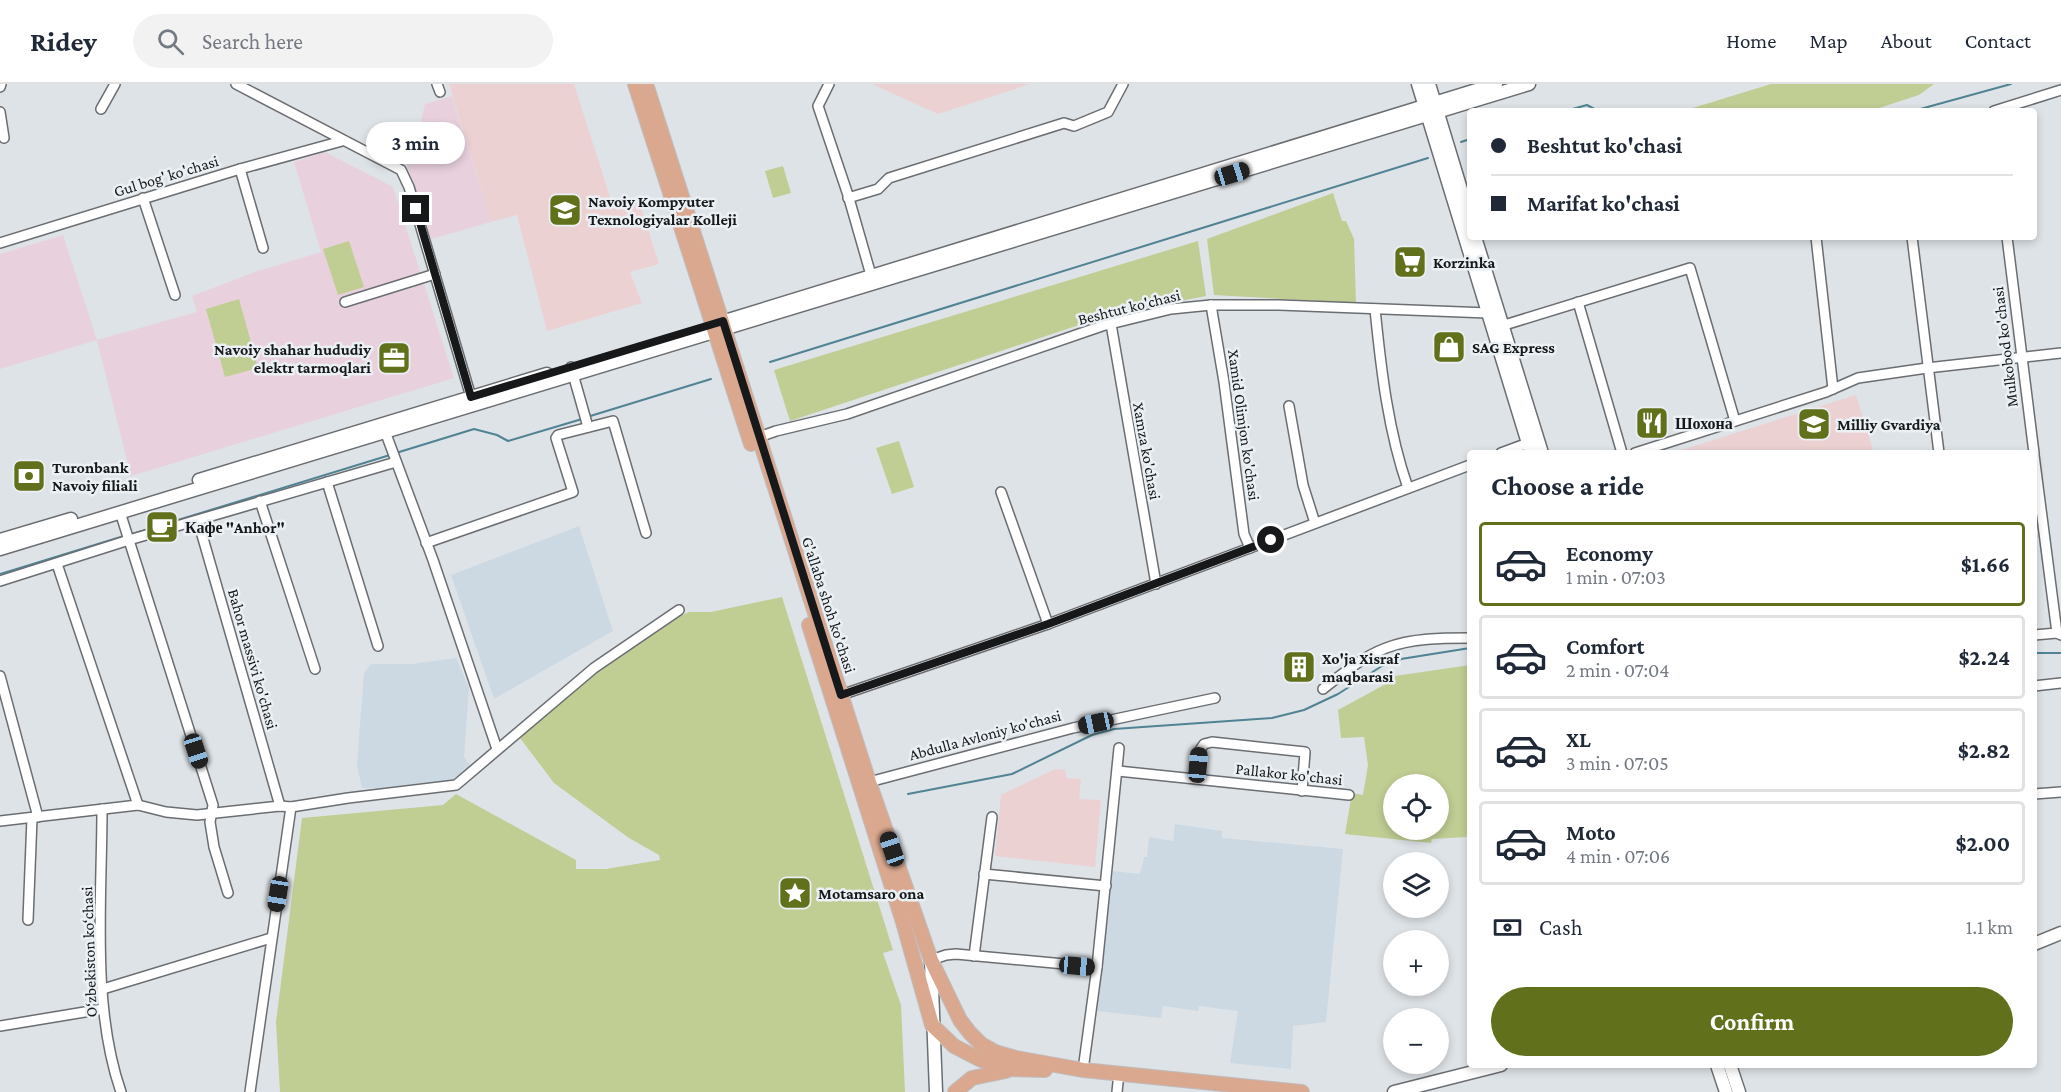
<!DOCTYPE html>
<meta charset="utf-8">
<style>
body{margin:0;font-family:"Crimson Pro",serif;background:#f2f2f3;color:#1f2937;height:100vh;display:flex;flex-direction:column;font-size:22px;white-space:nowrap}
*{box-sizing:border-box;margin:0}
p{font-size:20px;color:#747a83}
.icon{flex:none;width:33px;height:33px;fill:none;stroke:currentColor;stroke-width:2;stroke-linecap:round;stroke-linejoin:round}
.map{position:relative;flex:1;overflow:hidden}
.side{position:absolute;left:1467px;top:366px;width:570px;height:618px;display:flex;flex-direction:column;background:#fff;border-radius:6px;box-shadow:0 3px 9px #0003}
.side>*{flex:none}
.banner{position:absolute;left:1467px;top:24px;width:570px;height:132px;border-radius:6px;box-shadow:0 3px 9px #0003;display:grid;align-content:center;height:132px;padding:0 24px;background:#fff}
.buttons{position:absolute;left:1383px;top:690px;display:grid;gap:12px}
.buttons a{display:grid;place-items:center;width:66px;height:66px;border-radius:50%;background:#fff;box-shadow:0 3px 9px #0003;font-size:30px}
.end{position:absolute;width:27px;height:27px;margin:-14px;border:8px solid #161819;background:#fff;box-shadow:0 0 0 3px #fff}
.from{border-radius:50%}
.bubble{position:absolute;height:42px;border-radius:21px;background:#fff;box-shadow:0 3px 9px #0003;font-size:20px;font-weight:700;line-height:42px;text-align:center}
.car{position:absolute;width:18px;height:36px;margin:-18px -9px;border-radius:8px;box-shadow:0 0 4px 2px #0007;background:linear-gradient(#222 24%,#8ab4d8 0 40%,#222 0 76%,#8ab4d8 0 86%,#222 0)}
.banner b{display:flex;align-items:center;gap:21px;height:57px;font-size:22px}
.banner b+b{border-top:2px solid #e0e1e3}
.banner i{width:15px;height:15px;background:#1f2937}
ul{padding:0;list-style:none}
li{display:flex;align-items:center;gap:18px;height:84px;margin:0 12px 9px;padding:0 12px;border:3px solid #e0e1e3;border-radius:6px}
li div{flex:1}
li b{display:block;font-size:22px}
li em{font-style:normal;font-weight:700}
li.on{border-color:#61701b}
li>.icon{width:54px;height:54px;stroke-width:1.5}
h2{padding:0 24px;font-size:27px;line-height:72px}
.pay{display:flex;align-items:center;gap:15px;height:66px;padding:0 24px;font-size:22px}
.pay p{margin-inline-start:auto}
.primary-button{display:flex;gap:12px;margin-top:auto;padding:12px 24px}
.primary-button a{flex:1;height:69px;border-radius:36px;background:#61701b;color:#fff;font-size:24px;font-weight:700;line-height:69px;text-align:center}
header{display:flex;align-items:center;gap:36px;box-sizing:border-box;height:84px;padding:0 30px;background:#fff;border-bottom:2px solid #e0e1e3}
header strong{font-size:28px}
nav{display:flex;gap:33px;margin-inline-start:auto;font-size:21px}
.search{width:420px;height:54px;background:#f2f2f3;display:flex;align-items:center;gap:15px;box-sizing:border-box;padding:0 21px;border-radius:33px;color:#747a83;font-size:22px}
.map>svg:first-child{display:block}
</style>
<header>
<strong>Ridey</strong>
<div class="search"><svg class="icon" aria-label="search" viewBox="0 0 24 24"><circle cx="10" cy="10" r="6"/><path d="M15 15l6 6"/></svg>Search here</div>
<nav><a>Home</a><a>Map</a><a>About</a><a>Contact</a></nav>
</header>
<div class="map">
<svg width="2061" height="1008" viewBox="0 0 2061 1008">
<rect width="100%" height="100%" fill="#dee3e7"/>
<!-- commercial -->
<g fill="#e8d1dd">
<polygon points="452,12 491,138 431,155 406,78 414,67 425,20"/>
<polygon points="325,68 393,103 454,294 131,392 97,256 0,285 0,170 63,151 97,256 197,228 192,212 255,188 321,168 294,78"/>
</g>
<!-- built -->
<g fill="#cdd9e2">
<polygon points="579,442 613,547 494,615 451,491"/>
<polygon points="456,574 469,604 464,673 471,682 453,695 380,704 362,704 357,681 364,589 371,580 412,580"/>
<polygon points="1175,740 1222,747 1222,754 1343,765 1326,938 1293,942 1291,985 1230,979 1238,927 1199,922 1198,927 1163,922 1161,934 1096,927 1113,787 1140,790 1144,773 1147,773 1149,753 1173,757"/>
</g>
<!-- education -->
<g fill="#ecd1d3">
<polygon points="449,0 574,0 613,122 638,114 659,180 630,188 642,219 547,247 517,131 491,138"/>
<polygon points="872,0 1030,0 938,30"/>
<polygon points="1856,311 1874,369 1672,369"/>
<polygon points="1055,685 1065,686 1067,694 1081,695 1079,715 1101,716 1095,783 995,772 1001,711"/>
</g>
<!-- green -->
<g fill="#c0cd93" fill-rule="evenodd">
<polygon points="1771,0 1934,0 1919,11 1870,27 1683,27"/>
<polygon points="783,82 791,109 773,114 765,87"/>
<polygon points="1333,109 1342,137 1346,137 1354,155 1356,219 1214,211 1207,155"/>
<polygon points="349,157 364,203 338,211 323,165"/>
<polygon points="1198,157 1206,212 1112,230 790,337 774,286"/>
<polygon points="239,215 258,284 225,293 206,225"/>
<polygon points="899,357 914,403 892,410 876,364"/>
<polygon points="782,513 893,866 883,869 901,921 905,1008 280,1008 276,938 302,734 443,721 456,710 576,776 576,785 606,785 660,776 659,771 629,754 554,699 520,654 601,582 676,534 689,528 711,528"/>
<path d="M 1470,581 L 1470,750 L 1466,751 L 1467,753 L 1432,755 L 1431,759 L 1345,750 L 1352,709 L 1363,711 L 1368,681 L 1364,653 L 1341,654 L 1338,626 L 1395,595 L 1395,592 ZM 1394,700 L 1438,700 L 1438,746 L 1394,746 Z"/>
</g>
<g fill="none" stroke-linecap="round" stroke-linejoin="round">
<!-- stream -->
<g stroke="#508393" stroke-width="2">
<polyline points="1565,27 1587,21 1598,27"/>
<polyline points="1913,27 2011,0"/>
<polyline points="1461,58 1470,55"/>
<polyline points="770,278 1428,74"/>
<polyline points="587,333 711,295"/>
<polyline points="396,369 474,345 497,351 508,357 582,335"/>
<polyline points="129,451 390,371"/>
<polyline points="0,490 124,452"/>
<polyline points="2034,569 2061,569"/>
<polyline points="908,710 1012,690 1092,651 1114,645 1272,634 1304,626 1338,610 1382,582 1401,575 1470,564"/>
</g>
<!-- street casing -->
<g stroke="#6a6e72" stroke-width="12">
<g id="street">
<polyline points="236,0 401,86 409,103 471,313"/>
<polyline points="437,0 440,8"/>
<polyline points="829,0 818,22 848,111 873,198"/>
<polyline points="0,3 1,0"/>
<polyline points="101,25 115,0"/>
<polyline points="1994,27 2061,6"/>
<polyline points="0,28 4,54"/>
<polyline points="240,85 263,164"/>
<polyline points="143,114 175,211"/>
<polyline points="848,114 878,105 889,94 1064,39 1074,42 1108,28 1123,0"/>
<polyline points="1816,153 1833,305"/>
<polyline points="1912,153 1939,369"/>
<polyline points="2007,153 2034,369"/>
<polyline points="0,159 240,85 342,57"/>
<polyline points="345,218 435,190"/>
<polyline points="1578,218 1622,369"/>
<polyline points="1211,221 1224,298 1244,450 1250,464"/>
<path d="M 1375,225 C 1381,285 1388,347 1408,404"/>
<polyline points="1111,240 1156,500"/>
<polyline points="1498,243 1690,184 1735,337"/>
<polyline points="571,283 588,343"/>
<polyline points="1289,322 1303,401 1315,439"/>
<polyline points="383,342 433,476 497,665"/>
<polyline points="759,353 776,347 847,330 1102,242 1171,225 1211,221 1279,221 1488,229"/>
<polyline points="1501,369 1528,359"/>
<polyline points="1635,369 1826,308 1858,294 1927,284 2061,269"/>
<polyline points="2034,371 2057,549"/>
<polyline points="327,398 378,562"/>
<polyline points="1001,408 1048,540"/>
<polyline points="260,417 315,585"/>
<polyline points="120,428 213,721 210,738 214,763 228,809"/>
<polyline points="198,437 280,722"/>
<polyline points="426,459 573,408 556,354 558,351 613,337 646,449"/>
<polyline points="57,480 138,721"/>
<polyline points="0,497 129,456 396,378"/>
<polyline points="2034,551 2057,549 2061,551"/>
<polyline points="0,592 38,733"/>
<polyline points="2034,602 2061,599"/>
<path d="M 1323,605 C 1342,590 1362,573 1386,564 C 1412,554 1442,554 1470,554"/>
<polyline points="841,611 1048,540 1470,381"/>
<polyline points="1118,687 1349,711"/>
<polyline points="1197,695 1200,666 1204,660 1212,658 1305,668 1302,707"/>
<polyline points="869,698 1073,644 1215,614"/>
<polyline points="2034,710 2061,708"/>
<path d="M 102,725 C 102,815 91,922 121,1008"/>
<polyline points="0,737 138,721 166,728 197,731 280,722 291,723 348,714 456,701 594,584 679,526"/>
<polyline points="984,790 1106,802"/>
<polyline points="28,836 32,734"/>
<polyline points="974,872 992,733"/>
<polyline points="931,876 946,871 956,870 1097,883"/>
<polyline points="103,905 271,854"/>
<polyline points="0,942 103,925"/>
<polyline points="1083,986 1097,883 1119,664"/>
<polyline points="250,1008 291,723"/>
<polyline points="1117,1008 1119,989"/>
</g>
</g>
<!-- secondary casing -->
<g stroke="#6a6e72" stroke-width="15">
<g id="secondary">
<polyline points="1418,0 1531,369"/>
<polyline points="1429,0 1470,135"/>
<polyline points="1475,153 1542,369"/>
<polyline points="725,237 1496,0"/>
<polyline points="199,396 547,290"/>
<polyline points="0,456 71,435"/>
<polyline points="0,465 1529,0"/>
<polyline points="2034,860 2061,849"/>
<polyline points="931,877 936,1008"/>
<polyline points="1717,981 1726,1008"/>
<polyline points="1730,981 1739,1008"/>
<polyline points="1394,1008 1501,981"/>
</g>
</g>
<!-- primary casing -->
<g stroke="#bebebf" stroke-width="16">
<g id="primary">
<polyline points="635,0 751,360"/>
<polyline points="646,0 869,698 931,876 960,936 970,949 981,960 995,968 1016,974 1083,986 1302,1008"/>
<polyline points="809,541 903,838 932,941 954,962 979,975 1006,985 1045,986"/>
<polyline points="955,1008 972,994 1006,987"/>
</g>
</g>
<!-- street -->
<use href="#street" stroke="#fff" stroke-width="9"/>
<!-- secondary -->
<use href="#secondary" stroke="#fff" stroke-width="12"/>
<!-- primary -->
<use href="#primary" stroke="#daa88f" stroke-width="14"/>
</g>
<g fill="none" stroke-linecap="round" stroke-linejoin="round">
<!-- route -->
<polyline stroke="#161819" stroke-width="8" points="416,125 471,313 723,237 841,611 1048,540 1271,456"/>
</g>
<!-- icons -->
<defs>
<g id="university-square" transform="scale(1.725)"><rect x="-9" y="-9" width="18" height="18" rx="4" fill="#61701b" stroke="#ebf0f4"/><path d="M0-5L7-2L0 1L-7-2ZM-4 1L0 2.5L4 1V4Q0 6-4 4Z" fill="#fff"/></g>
<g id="supermarket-square" transform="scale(1.725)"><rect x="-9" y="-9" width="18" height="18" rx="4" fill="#61701b" stroke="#ebf0f4"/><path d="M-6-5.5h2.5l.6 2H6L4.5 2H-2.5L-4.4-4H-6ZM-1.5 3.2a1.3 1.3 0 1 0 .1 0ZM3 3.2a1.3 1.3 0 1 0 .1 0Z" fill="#fff"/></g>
<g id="shop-square" transform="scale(1.725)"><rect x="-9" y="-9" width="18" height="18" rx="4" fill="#61701b" stroke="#ebf0f4"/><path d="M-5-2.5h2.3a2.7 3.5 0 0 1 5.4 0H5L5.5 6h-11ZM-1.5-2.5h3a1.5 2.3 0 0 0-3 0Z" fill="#fff"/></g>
<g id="office-square" transform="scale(1.725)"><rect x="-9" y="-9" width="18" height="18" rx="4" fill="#61701b" stroke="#ebf0f4"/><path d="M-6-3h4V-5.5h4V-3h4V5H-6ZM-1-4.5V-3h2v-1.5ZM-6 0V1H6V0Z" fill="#fff"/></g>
<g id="restaurant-square" transform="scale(1.725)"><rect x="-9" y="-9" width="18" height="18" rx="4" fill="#61701b" stroke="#ebf0f4"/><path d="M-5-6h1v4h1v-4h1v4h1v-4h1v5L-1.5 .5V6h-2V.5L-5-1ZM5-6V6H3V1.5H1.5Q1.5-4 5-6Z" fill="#fff"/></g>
<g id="bank-square" transform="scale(1.725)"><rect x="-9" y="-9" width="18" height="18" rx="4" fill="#61701b" stroke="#ebf0f4"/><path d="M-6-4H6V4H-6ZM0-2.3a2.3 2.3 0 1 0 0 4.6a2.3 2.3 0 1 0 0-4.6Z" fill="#fff"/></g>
<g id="cafe-square" transform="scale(1.725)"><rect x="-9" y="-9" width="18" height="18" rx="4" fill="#61701b" stroke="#ebf0f4"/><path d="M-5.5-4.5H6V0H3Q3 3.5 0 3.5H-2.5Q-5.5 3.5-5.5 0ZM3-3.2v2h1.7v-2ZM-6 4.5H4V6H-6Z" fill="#fff"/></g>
<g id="building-square" transform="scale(1.725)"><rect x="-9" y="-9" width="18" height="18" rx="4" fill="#61701b" stroke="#ebf0f4"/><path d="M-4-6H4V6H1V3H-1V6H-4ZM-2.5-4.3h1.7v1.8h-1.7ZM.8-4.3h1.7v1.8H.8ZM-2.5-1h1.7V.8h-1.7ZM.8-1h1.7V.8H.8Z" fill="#fff"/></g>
<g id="sight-square" transform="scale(1.725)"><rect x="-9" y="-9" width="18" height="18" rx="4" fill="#61701b" stroke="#ebf0f4"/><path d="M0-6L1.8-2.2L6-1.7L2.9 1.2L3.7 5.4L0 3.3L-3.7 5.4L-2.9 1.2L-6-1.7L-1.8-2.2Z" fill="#fff"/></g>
</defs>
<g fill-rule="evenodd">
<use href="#university-square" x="565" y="126"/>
<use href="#supermarket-square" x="1410" y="178"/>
<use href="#shop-square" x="1449" y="263"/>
<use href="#office-square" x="394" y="274"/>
<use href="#restaurant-square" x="1652" y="339"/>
<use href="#university-square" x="1814" y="340"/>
<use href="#bank-square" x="29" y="392"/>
<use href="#cafe-square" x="162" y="443"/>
<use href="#building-square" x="1299" y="583"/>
<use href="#sight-square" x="795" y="809"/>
</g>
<g text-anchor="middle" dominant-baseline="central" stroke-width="5" stroke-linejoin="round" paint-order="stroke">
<!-- street labels -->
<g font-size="16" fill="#161819" stroke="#ebf0f4">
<text transform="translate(166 92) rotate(-17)">Gul bog' ko'chasi</text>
<text transform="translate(1129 223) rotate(-14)">Beshtut ko'chasi</text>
<text transform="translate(2005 263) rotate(-97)">Mulkobod ko'chasi</text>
<text transform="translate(1244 341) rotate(82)">Xamid Olimjon ko'chasi</text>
<text transform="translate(1147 367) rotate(80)">Xamza ko'chasi</text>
<text transform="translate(829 521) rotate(72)">G'allaba shoh ko'chasi</text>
<text transform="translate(253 575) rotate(74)">Bahor massivi ko'chasi</text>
<text transform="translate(985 651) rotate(-15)">Abdulla Avloniy ko'chasi</text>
<text transform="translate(1289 690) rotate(6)">Pallakor ko'chasi</text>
<text transform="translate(89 868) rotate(-92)">O‘zbekiston ko‘chasi</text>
</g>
<!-- poi labels -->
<g font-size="16" font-weight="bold" fill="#161819" stroke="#ebf0f4" text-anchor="start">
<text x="588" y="117">Navoiy Kompyuter<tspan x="588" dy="18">Texnologiyalar Kolleji</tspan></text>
<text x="1433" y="178">Korzinka</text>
<text x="1472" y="263">SAG Express</text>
<text x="371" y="265" text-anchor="end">Navoiy shahar hududiy<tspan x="371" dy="18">elektr tarmoqlari</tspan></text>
<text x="1675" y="339">Шохона</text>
<text x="1837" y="340">Milliy Gvardiya</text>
<text x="52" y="383">Turonbank<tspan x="52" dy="18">Navoiy filiali</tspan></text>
<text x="185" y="443">Кафе "Anhor"</text>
<text x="1322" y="574">Xo'ja Xisraf<tspan x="1322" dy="18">maqbarasi</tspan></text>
<text x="818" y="809">Motamsaro ona</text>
</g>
</g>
</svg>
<div class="buttons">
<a><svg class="icon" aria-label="locate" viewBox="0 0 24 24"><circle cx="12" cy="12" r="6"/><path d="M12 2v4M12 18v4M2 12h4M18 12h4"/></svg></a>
<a><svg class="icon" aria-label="layers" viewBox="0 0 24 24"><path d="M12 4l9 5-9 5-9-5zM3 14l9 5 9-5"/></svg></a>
<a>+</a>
<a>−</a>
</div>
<i class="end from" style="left:1271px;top:456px"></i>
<i class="end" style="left:416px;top:125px"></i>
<div class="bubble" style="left:366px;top:38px;width:99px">3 min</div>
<i class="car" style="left:1232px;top:90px;rotate:73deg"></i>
<i class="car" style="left:1096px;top:639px;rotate:258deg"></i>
<i class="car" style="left:196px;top:667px;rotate:162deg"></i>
<i class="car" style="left:1198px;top:681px;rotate:5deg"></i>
<i class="car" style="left:892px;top:765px;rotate:341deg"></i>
<i class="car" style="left:278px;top:810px;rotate:189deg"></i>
<i class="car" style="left:1077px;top:882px;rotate:95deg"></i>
<div class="banner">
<b><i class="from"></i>Beshtut ko'chasi</b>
<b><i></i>Marifat ko'chasi</b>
</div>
<section class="side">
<h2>Choose a ride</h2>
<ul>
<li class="on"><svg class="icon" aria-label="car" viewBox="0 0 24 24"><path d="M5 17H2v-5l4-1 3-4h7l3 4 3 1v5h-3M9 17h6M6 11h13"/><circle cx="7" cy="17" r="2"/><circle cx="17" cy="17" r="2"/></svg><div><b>Economy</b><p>1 min · 07:03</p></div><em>$1.66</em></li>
<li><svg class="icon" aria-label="car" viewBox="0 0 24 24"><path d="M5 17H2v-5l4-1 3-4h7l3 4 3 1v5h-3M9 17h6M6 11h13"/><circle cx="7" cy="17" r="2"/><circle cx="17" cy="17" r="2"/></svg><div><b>Comfort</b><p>2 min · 07:04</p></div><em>$2.24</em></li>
<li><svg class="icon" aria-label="car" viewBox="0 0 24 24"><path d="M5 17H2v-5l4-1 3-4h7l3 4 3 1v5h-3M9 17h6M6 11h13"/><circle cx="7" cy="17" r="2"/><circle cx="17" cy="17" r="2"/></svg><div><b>XL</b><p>3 min · 07:05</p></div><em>$2.82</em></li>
<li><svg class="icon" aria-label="car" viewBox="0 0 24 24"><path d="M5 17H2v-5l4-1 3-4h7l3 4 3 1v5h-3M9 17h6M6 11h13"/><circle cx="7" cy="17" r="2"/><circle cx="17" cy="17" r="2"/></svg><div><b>Moto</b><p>4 min · 07:06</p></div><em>$2.00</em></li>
</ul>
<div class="pay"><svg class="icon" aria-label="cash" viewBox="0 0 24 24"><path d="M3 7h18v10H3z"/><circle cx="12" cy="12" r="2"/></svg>Cash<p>1.1 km</p></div>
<div class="primary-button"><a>Confirm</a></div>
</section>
</div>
